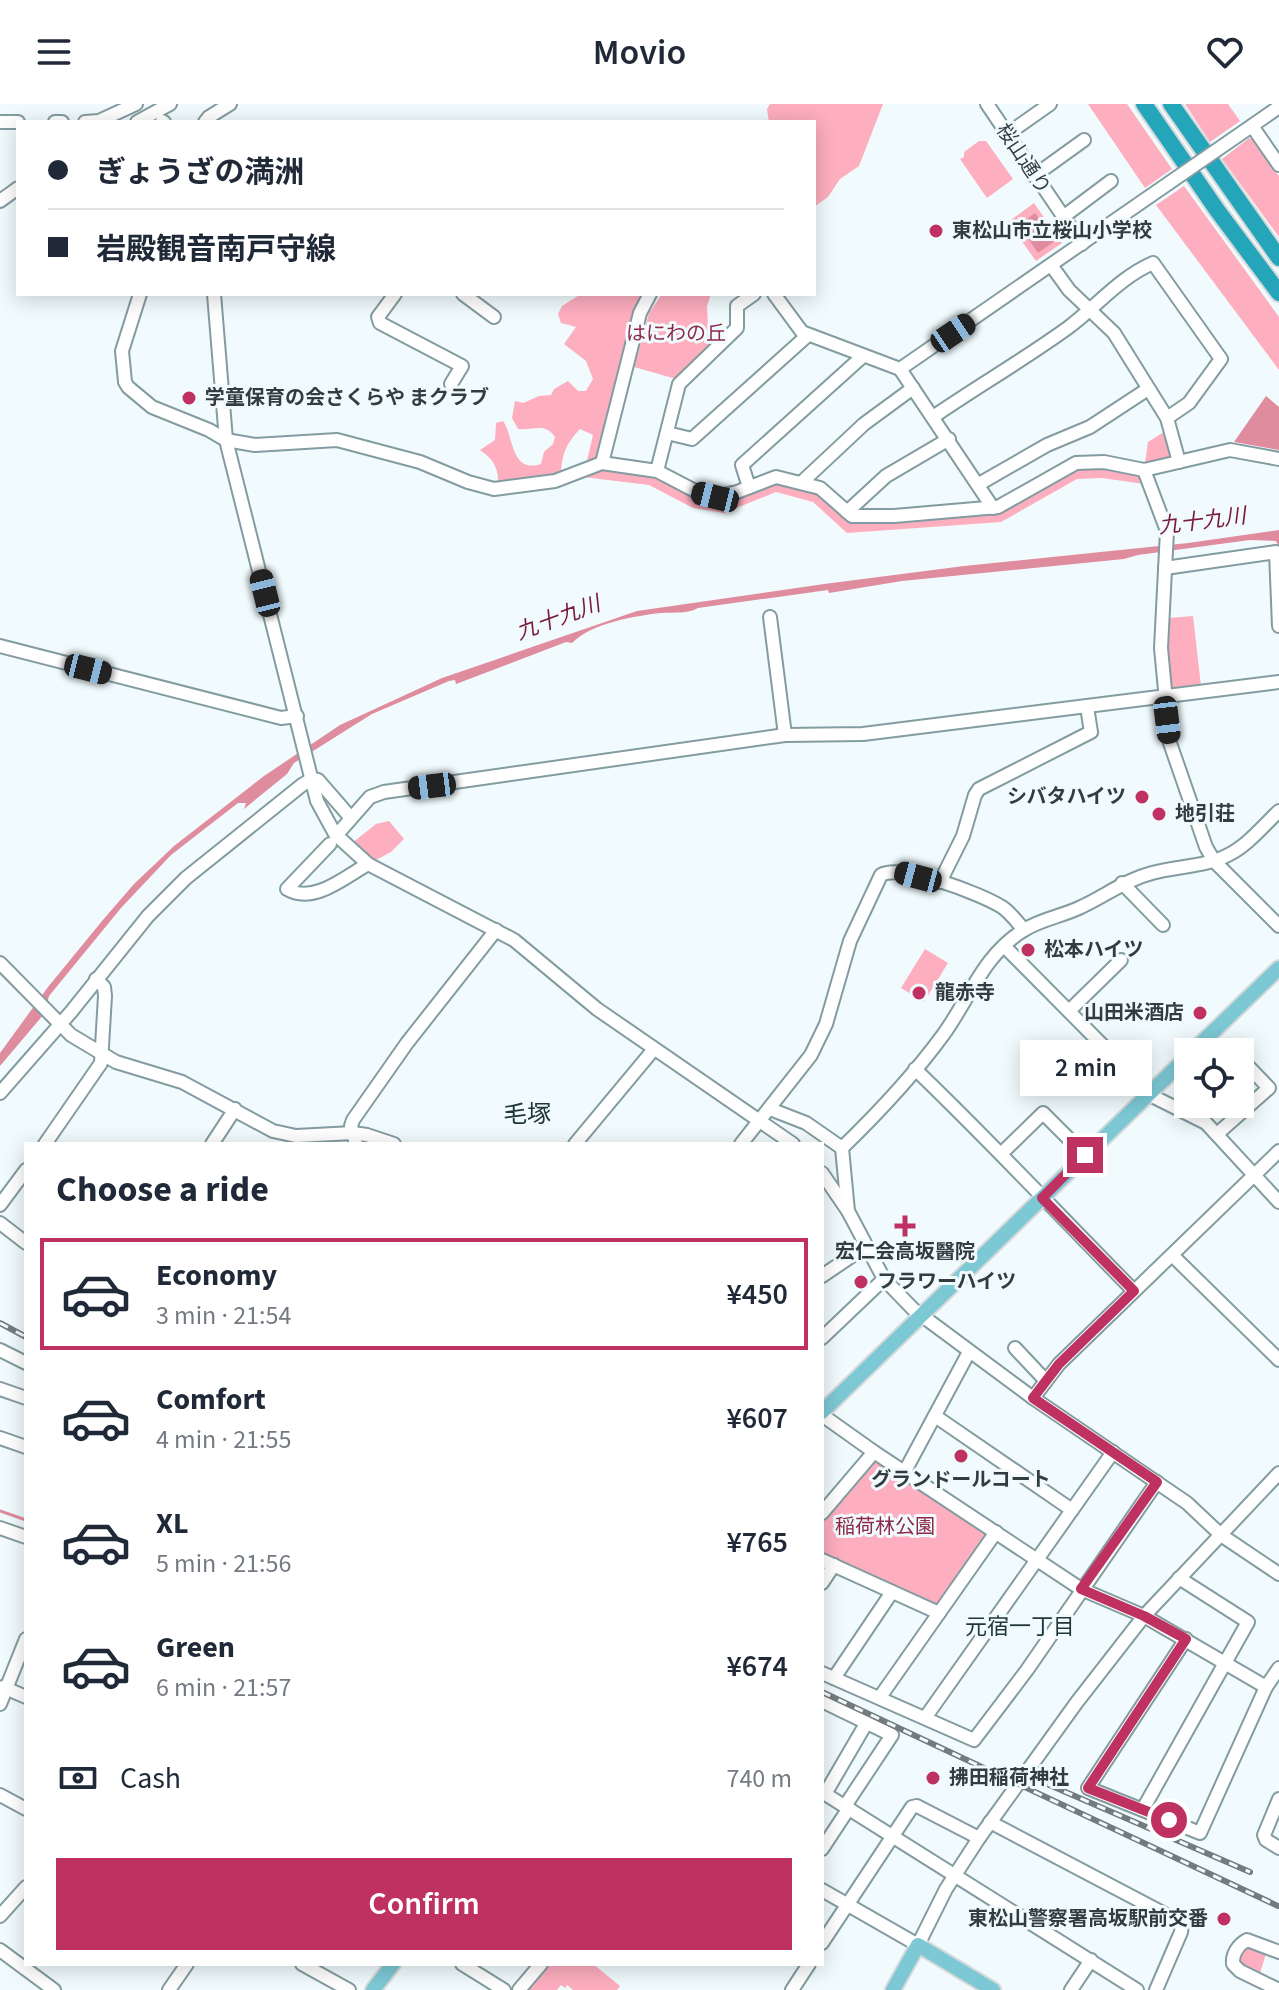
<!DOCTYPE html>
<meta charset="utf-8">
<style>
body{margin:0;font-family:"Source Sans 3","Noto Sans JP",sans-serif;background:#f2f2f3;color:#1f2937;height:100vh;display:flex;flex-direction:column;font-size:30px;white-space:nowrap}
*{box-sizing:border-box;margin:0}
p{font-size:26px;color:#747a83}
.icon{flex:none;width:44px;height:44px;fill:none;stroke:currentColor;stroke-width:2;stroke-linecap:round;stroke-linejoin:round}
.map{position:relative;flex:1;overflow:hidden}
.drawer{position:absolute;left:24px;top:1038px;width:800px;height:824px;display:flex;flex-direction:column;background:#fff;border-radius:0px;box-shadow:0 4px 20px #0003}
.drawer>*{flex:none}
.top-card{position:absolute;left:16px;top:16px;width:800px;height:176px;border-radius:0px;box-shadow:0 4px 20px #0003;display:grid;align-content:center;height:176px;padding:0 32px;background:#fff}
.controls{position:absolute;left:1174px;top:934px;display:grid;gap:16px}
.controls a{display:grid;place-items:center;width:80px;height:80px;border-radius:0px;background:#fff;box-shadow:0 4px 20px #0003;font-size:40px}
.end{position:absolute;width:36px;height:36px;margin:-18px;border:10px solid #be3160;background:#fff;box-shadow:0 0 0 4px #fff}
.from{border-radius:50%}
.bubble{position:absolute;height:56px;border-radius:0px;background:#fff;box-shadow:0 4px 20px #0003;font-size:26px;font-weight:600;line-height:56px;text-align:center}
.car{position:absolute;width:24px;height:48px;margin:-24px -12px;border-radius:10px;box-shadow:0 0 6px 2px #0007;background:linear-gradient(#222 24%,#8ab4d8 0 40%,#222 0 76%,#8ab4d8 0 86%,#222 0)}
.top-card b{display:flex;align-items:center;gap:28px;height:76px;font-size:30px}
.top-card b+b{border-top:2px solid #e0e1e3}
.top-card i{width:20px;height:20px;background:#1f2937}
ul{padding:0;list-style:none}
li{display:flex;align-items:center;gap:24px;height:112px;margin:0 16px 12px;padding:0 16px;border:4px solid transparent;border-radius:0px}
li div{flex:1}
li b{display:block;font-size:30px}
li em{font-style:normal;font-weight:600}
li.on{border-color:#be3160}
li>.icon{width:72px;height:72px;stroke-width:1.5}
h2{padding:0 32px;font-size:36px;line-height:96px}
.pay{display:flex;align-items:center;gap:20px;height:88px;padding:0 32px;font-size:30px}
.pay p{margin-inline-start:auto}
.action{display:flex;gap:16px;margin-top:auto;padding:16px 32px}
.action a{flex:1;height:92px;border-radius:0px;background:#be3160;color:#fff;font-size:32px;font-weight:600;line-height:92px;text-align:center}
header{display:flex;justify-content:space-between;align-items:center;height:104px;padding:0 32px;background:#fff;font-size:36px;font-weight:600}
.map>svg:first-child{display:block}
</style>
<header><svg class="icon" aria-label="menu" viewBox="0 0 24 24"><path d="M4 6h16M4 12h16M4 18h16"/></svg>Movio<svg class="icon" aria-label="heart" viewBox="0 0 24 24"><path d="M12 20l-8-8c-3-5 5-10 8-4 3-6 11-1 8 4z"/></svg></header>
<div class="map">
<svg width="1279" height="1886" viewBox="0 0 1279 1886">
<rect width="100%" height="100%" fill="#f1fbfd"/>
<!-- green -->
<g fill="#fdaebf">
<polygon points="770,0 883,0 859,62 840,75 828,93 814,103 814,18 769,18 767,5"/>
<polygon points="1088,0 1127,0 1172,65 1145,84"/>
<polygon points="1185,0 1228,0 1240,17 1210,38"/>
<polygon points="1249,34 1254,36 1279,72 1279,133 1222,55"/>
<polygon points="979,37 986,37 1013,75 987,94 960,55 964,53 964,48"/>
<polygon points="1184,82 1279,213 1279,266 1156,101"/>
<polygon points="1034,99 1062,139 1036,157 1008,118"/>
<path d="M 581,190 L 644,190 L 597,356 L 586,361 L 593,331 L 580,325 C 567,339 562,349 561,369 L 553,372 L 498,379 C 499,364 492,354 480,346 L 495,336 L 496,319 L 503,317 C 514,331 510,370 541,360 L 544,348 L 553,340 L 555,333 C 545,318 533,327 518,325 L 512,314 L 515,297 L 523,299 L 539,292 L 551,291 L 554,285 L 568,277 L 578,287 L 586,287 L 593,275 L 586,257 L 564,240 L 576,223 L 561,219 L 558,210 L 562,202 Z"/>
<polygon points="662,190 711,190 707,202 709,243 676,275 634,263 649,209"/>
<polygon points="1167,326 1172,354 1150,360 1145,359 1148,338"/>
<polygon points="1103,363 1139,369 1144,380 1102,374 1077,375 1001,418 847,429 813,398 776,388 724,409 693,404 649,381 583,373 606,365 651,370 697,394 722,398 776,377 818,388 851,418 999,408 1074,365"/>
<polygon points="1193,512 1201,582 1169,586 1165,559 1169,514"/>
<polygon points="389,717 404,735 391,748 374,757 352,739 376,720"/>
<polygon points="925,845 948,859 924,898 901,884"/>
<polygon points="879,1356 985,1427 987,1435 940,1500 936,1502 822,1452 822,1414 873,1357"/>
<polygon points="1250,1841 1266,1850 1260,1869 1279,1879 1240,1858 1243,1844"/>
<polygon points="547,1860 593,1860 620,1882 617,1886 573,1886 567,1881 565,1884 561,1881 557,1886 526,1886"/>
</g>
<!-- water -->
<g fill="#e08c9f">
<polygon points="1035,109 1055,137 1038,149 1019,121"/>
<polygon points="1266,292 1279,303 1279,346 1234,338"/>
<path d="M 1279,426 L 1279,443 L 1276,437 L 1250,436 L 1138,451 L 1124,455 L 902,477 L 829,489 L 828,486 L 698,504 C 687,510 675,508 661,509 C 634,512 592,519 572,539 L 566,538 L 456,580 L 455,576 L 449,577 L 372,610 L 294,659 L 287,670 L 244,705 L 246,699 L 238,699 L 171,751 L 121,804 L 49,892 L 44,910 L 0,962 L 0,949 L 48,883 L 102,817 L 134,780 L 174,742 L 264,672 L 340,621 L 442,574 L 637,507 L 824,480 L 964,462 L 1188,439 Z"/>
</g>
<g fill="none" stroke-linecap="round" stroke-linejoin="round">
<!-- stream -->
<polyline stroke="#e08c9f" stroke-width="3" points="0,1407 26,1416"/>
<!-- minor casing -->
<g stroke="#839ca1" stroke-width="16">
<g id="minor">
<polyline points="987,0 1082,140"/>
<polyline points="162,17 164,18"/>
<polyline points="0,18 18,18"/>
<polyline points="55,18 62,18"/>
<polyline points="85,18 99,17 136,0"/>
<polyline points="137,18 170,0"/>
<polyline points="205,18 209,13 230,0"/>
<polyline points="1252,22 1279,61"/>
<polyline points="1006,31 1050,0"/>
<polyline points="1227,39 1279,3"/>
<polyline points="1034,72 1084,36"/>
<polyline points="0,97 18,84"/>
<polyline points="1063,113 1111,77"/>
<polyline points="1051,161 1069,186 1114,229 1167,314 1179,358"/>
<polyline points="140,190 122,247 125,278 128,283 152,303 209,326 226,336 255,341 337,336 420,358 468,378 494,385 555,377 602,359 657,367 699,389 715,393 737,388 776,373 820,384 852,412 894,412 998,403 1076,359 1104,358 1144,366 1230,346 1279,355"/>
<polyline points="214,190 226,336 317,697 335,730 368,760 514,836 597,905 793,1040"/>
<polyline points="395,190 378,213 380,219 462,262 451,280"/>
<polyline points="463,190 494,213"/>
<polyline points="774,190 802,228 900,265 1169,79"/>
<polyline points="900,265 993,404"/>
<path d="M 933,313 C 978,282 1025,255 1069,223 C 1098,201 1119,174 1153,159 L 1221,255 L 1189,299 L 1167,314"/>
<polyline points="667,329 692,335 808,231"/>
<polyline points="602,359 640,209 650,190"/>
<polyline points="1144,366 1167,427 1161,544 1170,639 1206,743 1214,757 1279,822"/>
<polyline points="657,367 679,280 737,224 737,202 754,190"/>
<polyline points="802,378 864,320 913,284"/>
<polyline points="979,380 1047,341 1090,323 1148,285"/>
<polyline points="749,383 742,361 863,252"/>
<polyline points="847,408 886,372 949,335"/>
<polyline points="1165,464 1276,448 1279,522"/>
<polyline points="770,513 785,631"/>
<polyline points="0,542 281,614 297,612"/>
<polyline points="341,726 370,693 384,688 785,631 863,630 1279,578"/>
<path d="M 330,740 L 287,785 C 313,801 345,773 368,760"/>
<polyline points="940,778 963,732 975,691 979,685 1091,628 1087,603"/>
<polyline points="1122,779 1163,821"/>
<polyline points="1004,842 1145,984 1156,994 1206,1019 1279,1098"/>
<polyline points="0,859 71,931 116,958 182,978 273,1027 296,1032 353,1029 367,1031 394,1040"/>
<polyline points="1069,907 1121,856"/>
<path d="M 915,965 C 990,1037 1061,1113 1134,1187"/>
<polyline points="0,989 71,908 148,812 186,774 302,681 312,675 318,676 351,714"/>
<polyline points="770,1005 806,1019 842,1044"/>
<polyline points="1217,1030 1269,984 1245,959 1240,966"/>
<polyline points="45,1040 101,959 105,892 104,883 96,875"/>
<polyline points="212,1040 235,1005"/>
<polyline points="356,1040 351,1022 353,1016 407,939 496,826"/>
<polyline points="575,1040 654,945"/>
<path d="M 741,1040 L 811,951 L 826,920 L 850,837 L 881,771 C 902,759 981,790 1002,803 C 1011,809 1017,818 1024,826"/>
<polyline points="1002,1049 1043,1009 1085,1051"/>
<polyline points="822,1069 848,1107 884,1175 913,1205 1033,1294 1187,1399 1221,1431 1279,1470"/>
<polyline points="0,1101 26,1066"/>
<path d="M 848,1107 L 842,1044 C 878,1009 913,972 943,931 C 970,894 983,851 1024,826 C 1041,815 1063,812 1081,803 C 1105,792 1125,776 1152,769 C 1177,762 1205,763 1228,751 C 1248,741 1263,722 1279,707"/>
<polyline points="0,1119 26,1139"/>
<polyline points="1172,1151 1279,1256"/>
<polyline points="822,1172 865,1143"/>
<polyline points="822,1234 884,1175"/>
<polyline points="1015,1244 1046,1277"/>
<polyline points="0,1246 26,1259"/>
<polyline points="0,1285 26,1294"/>
<polyline points="1033,1294 1059,1260 1279,1047"/>
<polyline points="822,1311 874,1348"/>
<polyline points="935,1312 1072,1406"/>
<polyline points="0,1334 26,1343"/>
<polyline points="905,1367 969,1248"/>
<polyline points="822,1409 874,1348 1081,1485 1144,1512 1266,1583"/>
<polyline points="0,1424 26,1433"/>
<polyline points="822,1456 939,1509"/>
<polyline points="822,1479 834,1461"/>
<polyline points="1186,1535 1088,1684 1200,1729 1266,1583 1279,1564"/>
<polyline points="822,1569 974,1636 1027,1566 1157,1378"/>
<polyline points="834,1574 892,1488"/>
<polyline points="3,1583 26,1593"/>
<polyline points="880,1593 996,1428"/>
<polyline points="822,1597 892,1631 845,1702"/>
<polyline points="0,1600 26,1535"/>
<polyline points="925,1614 1113,1348"/>
<polyline points="822,1688 1137,1886"/>
<polyline points="825,1690 867,1618"/>
<polyline points="0,1691 26,1705"/>
<polyline points="1279,1695 1264,1731 1266,1736 1279,1744"/>
<polyline points="1143,1705 1248,1518 1179,1474"/>
<polyline points="990,1718 1182,1819 1181,1828 1156,1886"/>
<polyline points="822,1745 849,1704"/>
<polyline points="822,1786 918,1841 946,1785 979,1734 1077,1598 1144,1512 1279,1369"/>
<polyline points="0,1812 26,1783"/>
<polyline points="822,1839 912,1703 917,1702 979,1734"/>
<polyline points="0,1846 54,1886"/>
<path d="M 1279,1848 L 1247,1836 C 1238,1841 1232,1850 1233,1860 L 1240,1867 L 1279,1886"/>
<polyline points="302,1860 349,1886"/>
<polyline points="462,1860 504,1886"/>
<polyline points="169,1886 187,1860"/>
<polyline points="519,1886 541,1860"/>
<polyline points="792,1886 809,1860"/>
<polyline points="1071,1886 1091,1856"/>
</g>
</g>
<!-- major casing -->
<g stroke="#d6d8d9" stroke-width="18">
<g id="major">
<polyline points="1192,948 1279,864"/>
<polyline points="822,1308 1188,952"/>
<polyline points="373,1886 393,1860"/>
<polyline points="893,1886 918,1841 993,1886"/>
</g>
</g>
<!-- highway casing -->
<g stroke="#d6d8d9" stroke-width="20">
<g id="highway">
<polyline points="1144,0 1217,106 1279,189"/>
<polyline points="1171,0 1279,154"/>
</g>
</g>
<!-- minor -->
<use href="#minor" stroke="#fff" stroke-width="12"/>
<!-- major -->
<use href="#major" stroke="#7cc9d5" stroke-width="14"/>
<!-- highway -->
<use href="#highway" stroke="#24a5b9" stroke-width="16"/>
<!-- rail casing -->
<g stroke="#727c7e" stroke-width="6">
<g id="rail">
<polyline points="0,1219 26,1233"/>
<polyline points="822,1588 1278,1802"/>
<polyline points="1031,1673 1250,1768"/>
</g>
</g>
<!-- rail -->
<use href="#rail" stroke="#f1fbfd" stroke-width="3" stroke-dasharray="9" stroke-linecap="butt"/>
<!-- minor-bridge casing -->
<g stroke="#839ca1" stroke-width="16" stroke-linecap="butt">
<polyline id="minor-bridge" points="1169,79 1227,39"/>
</g>
<!-- minor-bridge -->
<use href="#minor-bridge" stroke="#fff" stroke-width="12"/>
</g>
<g fill="none" stroke-linecap="round" stroke-linejoin="round">
<!-- route -->
<polyline stroke="#be3160" stroke-width="10" points="1085,1051 1042,1094 1134,1187 1059,1260 1033,1294 1157,1378 1081,1485 1144,1512 1186,1535 1088,1684 1169,1716"/>
</g>
<!-- markers -->
<g fill="#be3160" stroke="#f1fbfd" stroke-width="3">
<circle cx="936" cy="127" r="8"/>
<circle cx="189" cy="294" r="8"/>
<circle cx="1142" cy="693" r="8"/>
<circle cx="1159" cy="710" r="8"/>
<circle cx="1028" cy="846" r="8"/>
<circle cx="919" cy="889" r="8"/>
<circle cx="1200" cy="909" r="8"/>
<path d="M901 1110h8v8h8v8h-8v8h-8v-8h-8v-8h8z"/>
<circle cx="861" cy="1178" r="8"/>
<circle cx="961" cy="1352" r="8"/>
<circle cx="933" cy="1674" r="8"/>
<circle cx="1224" cy="1815" r="8"/>
</g>
<g text-anchor="middle" dominant-baseline="central" stroke-width="6" stroke-linejoin="round" paint-order="stroke">
<!-- street labels -->
<g font-size="20" fill="#333d3f" stroke="#f1fbfd">
<text transform="translate(1023 55) rotate(56)">桜山通り</text>
</g>
<!-- poi labels -->
<g font-size="20" font-weight="bold" fill="#333d3f" stroke="#f1fbfd" text-anchor="start">
<text x="952" y="127">東松山市立桜山小学校</text>
<text x="205" y="294">学童保育の会さくらや まクラブ</text>
<text x="1126" y="693" text-anchor="end">シバタハイツ</text>
<text x="1175" y="710">地引荘</text>
<text x="1044" y="846">松本ハイツ</text>
<text x="935" y="889">龍赤寺</text>
<text x="1184" y="909" text-anchor="end">山田米酒店</text>
<text x="905" y="1148" text-anchor="middle">宏仁会高坂醫院</text>
<text x="877" y="1178">フラワーハイツ</text>
<text x="961" y="1376" text-anchor="middle">グランドールコート</text>
<text x="949" y="1674">拂田稲荷神社</text>
<text x="1208" y="1815" text-anchor="end">東松山警察署高坂駅前交番</text>
</g>
<!-- park labels -->
<g font-size="20" fill="#8c2a48" stroke="#f1fbfd">
<text x="676" y="230">はにわの丘</text>
<text x="885" y="1423">稲荷林公園</text>
</g>
<!-- water labels -->
<g font-size="22" font-style="italic" fill="#7c1a3c" stroke="#f1fbfd">
<text transform="translate(1202 417) rotate(-7)">九十九川</text>
<text transform="translate(558 514) rotate(-20)">九十九川</text>
</g>
<!-- neighbourhood labels -->
<g font-size="22" fill="#20363a" stroke="#f1fbfd">
<text x="1020" y="1523">元宿一丁目</text>
</g>
<!-- quarter labels -->
<g font-size="24" fill="#20363a" stroke="#f1fbfd">
<text x="527" y="1010">毛塚</text>
</g>
</g>
</svg>
<div class="controls">
<a><svg class="icon" aria-label="locate" viewBox="0 0 24 24"><circle cx="12" cy="12" r="6"/><path d="M12 2v4M12 18v4M2 12h4M18 12h4"/></svg></a>
</div>
<i class="end from" style="left:1169px;top:1716px"></i>
<i class="end" style="left:1085px;top:1051px"></i>
<div class="bubble" style="left:1020px;top:936px;width:132px">2 min</div>
<i class="car" style="left:953px;top:229px;rotate:56deg"></i>
<i class="car" style="left:715px;top:393px;rotate:284deg"></i>
<i class="car" style="left:265px;top:489px;rotate:346deg"></i>
<i class="car" style="left:88px;top:565px;rotate:104deg"></i>
<i class="car" style="left:1167px;top:616px;rotate:173deg"></i>
<i class="car" style="left:432px;top:682px;rotate:263deg"></i>
<i class="car" style="left:918px;top:773px;rotate:285deg"></i>
<div class="top-card">
<b><i class="from"></i>ぎょうざの満洲</b>
<b><i></i>岩殿観音南戸守線</b>
</div>
<section class="drawer">
<h2>Choose a ride</h2>
<ul>
<li class="on"><svg class="icon" aria-label="car" viewBox="0 0 24 24"><path d="M5 17H2v-5l4-1 3-4h7l3 4 3 1v5h-3M9 17h6M6 11h13"/><circle cx="7" cy="17" r="2"/><circle cx="17" cy="17" r="2"/></svg><div><b>Economy</b><p>3 min · 21:54</p></div><em>¥450</em></li>
<li><svg class="icon" aria-label="car" viewBox="0 0 24 24"><path d="M5 17H2v-5l4-1 3-4h7l3 4 3 1v5h-3M9 17h6M6 11h13"/><circle cx="7" cy="17" r="2"/><circle cx="17" cy="17" r="2"/></svg><div><b>Comfort</b><p>4 min · 21:55</p></div><em>¥607</em></li>
<li><svg class="icon" aria-label="car" viewBox="0 0 24 24"><path d="M5 17H2v-5l4-1 3-4h7l3 4 3 1v5h-3M9 17h6M6 11h13"/><circle cx="7" cy="17" r="2"/><circle cx="17" cy="17" r="2"/></svg><div><b>XL</b><p>5 min · 21:56</p></div><em>¥765</em></li>
<li><svg class="icon" aria-label="car" viewBox="0 0 24 24"><path d="M5 17H2v-5l4-1 3-4h7l3 4 3 1v5h-3M9 17h6M6 11h13"/><circle cx="7" cy="17" r="2"/><circle cx="17" cy="17" r="2"/></svg><div><b>Green</b><p>6 min · 21:57</p></div><em>¥674</em></li>
</ul>
<div class="pay"><svg class="icon" aria-label="cash" viewBox="0 0 24 24"><path d="M3 7h18v10H3z"/><circle cx="12" cy="12" r="2"/></svg>Cash<p>740 m</p></div>
<div class="action"><a>Confirm</a></div>
</section>
</div>
